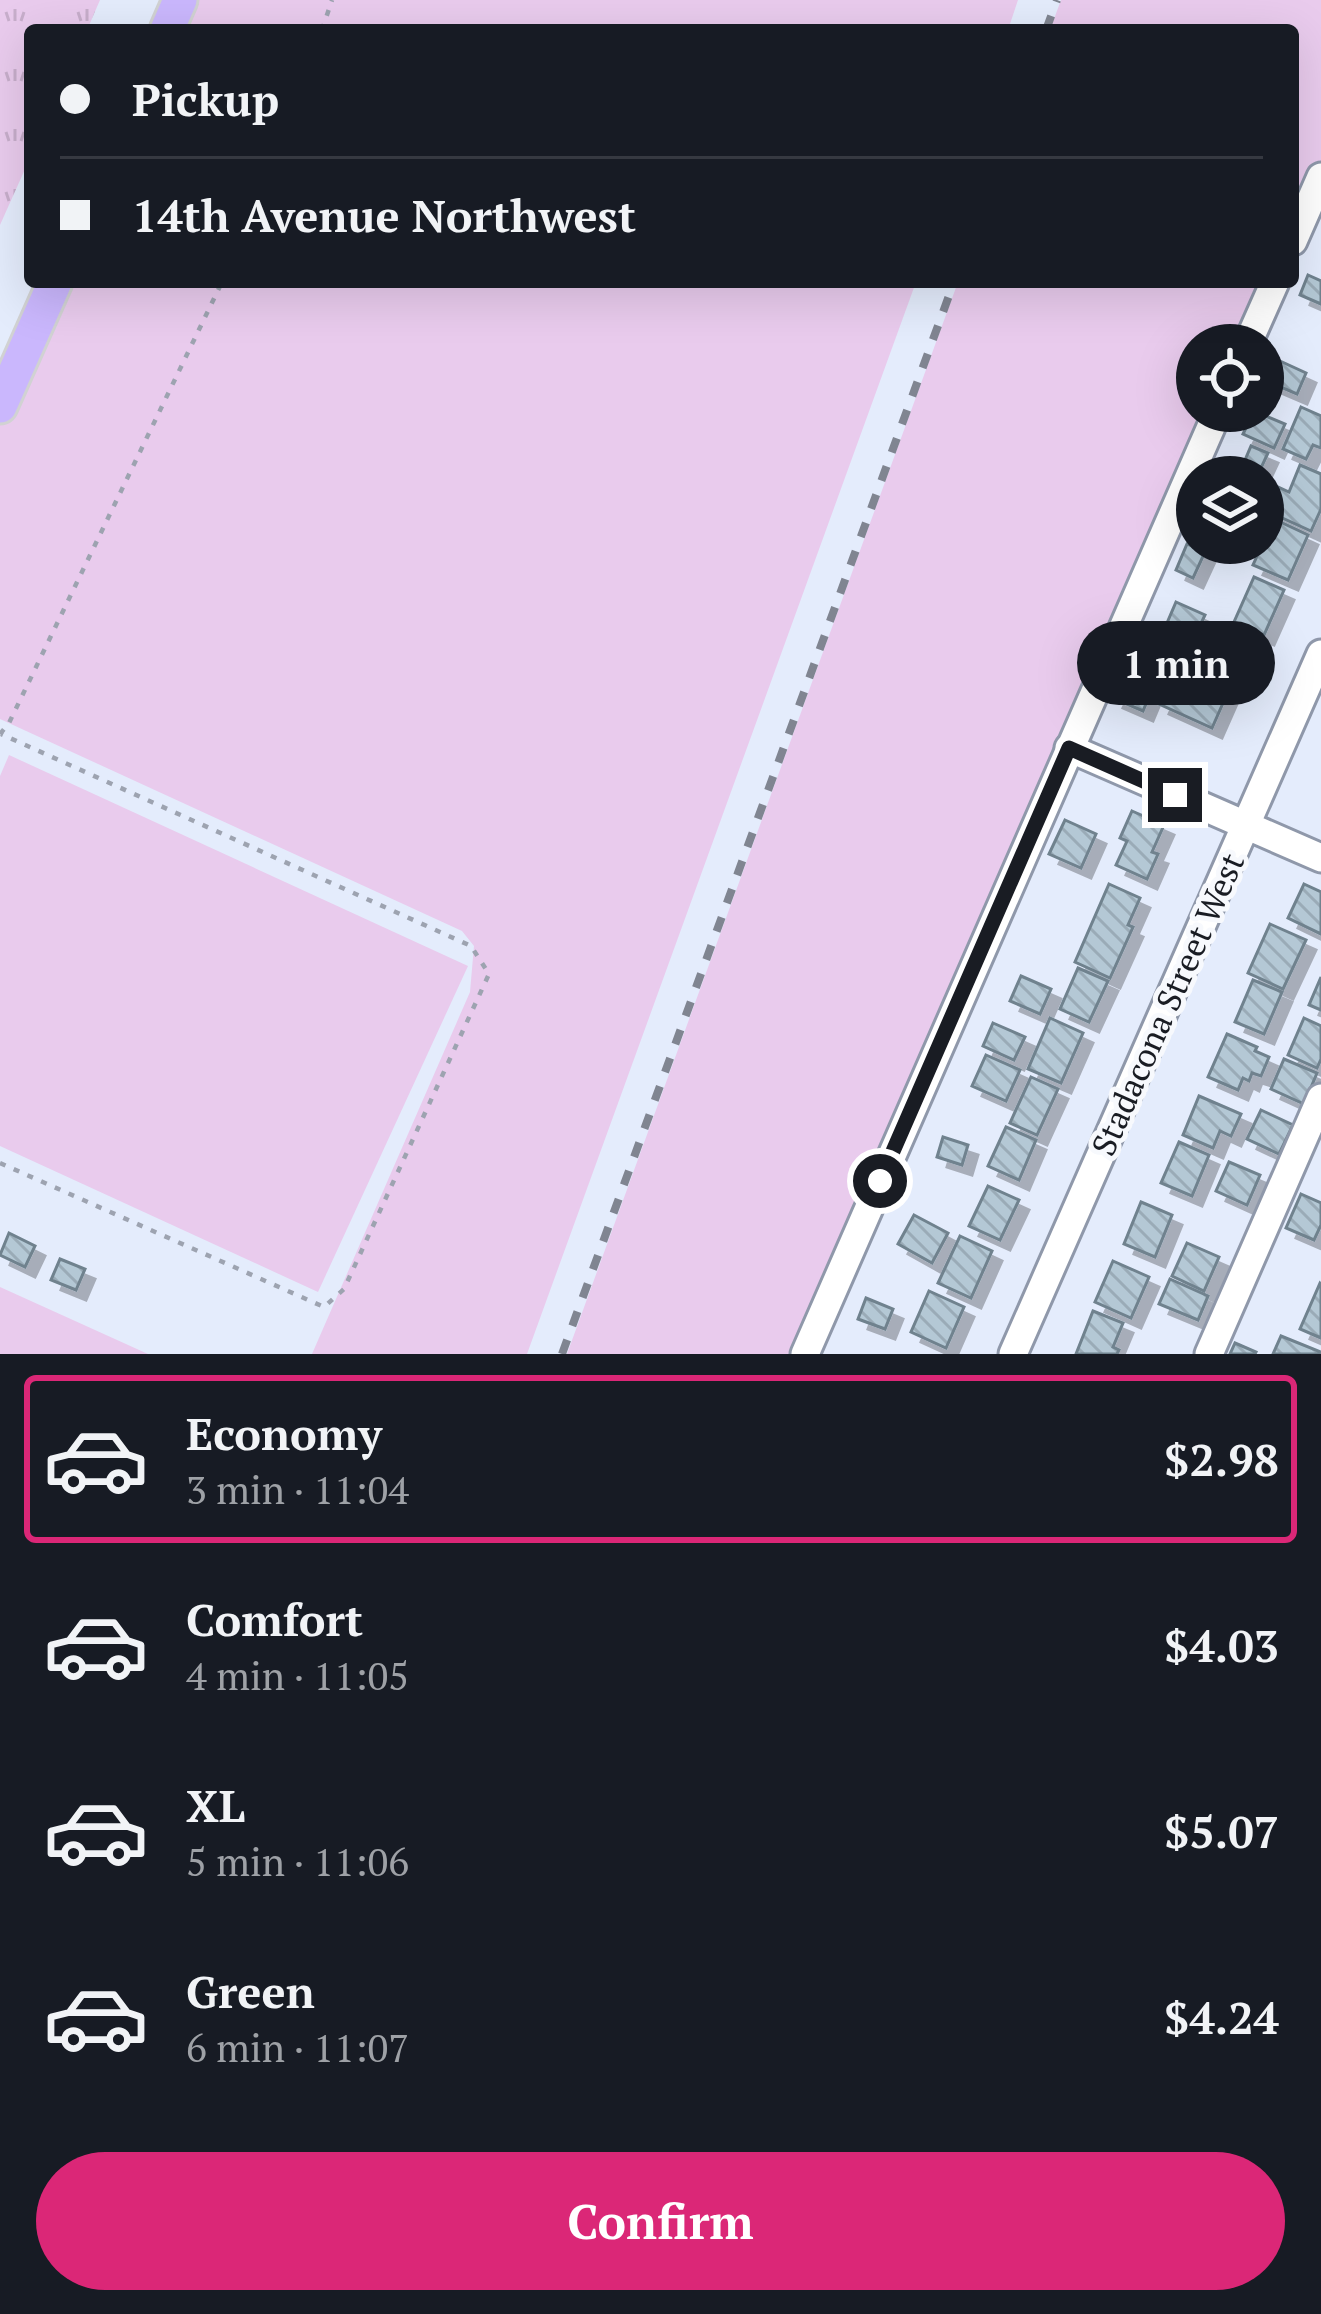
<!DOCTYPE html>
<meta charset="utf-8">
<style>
body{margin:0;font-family:"PT Serif",serif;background:#20242c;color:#f1f3f6;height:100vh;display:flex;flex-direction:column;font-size:45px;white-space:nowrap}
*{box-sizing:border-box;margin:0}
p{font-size:39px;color:#9ea1a6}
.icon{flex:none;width:66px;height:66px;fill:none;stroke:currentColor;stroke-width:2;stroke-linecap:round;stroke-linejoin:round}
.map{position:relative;height:1354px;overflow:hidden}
.sheet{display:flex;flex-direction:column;background:#171b24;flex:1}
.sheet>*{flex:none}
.guide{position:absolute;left:24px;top:24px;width:1275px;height:264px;border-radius:12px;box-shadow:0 12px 48px #0002;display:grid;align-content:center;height:264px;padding:0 36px;background:#171b24}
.buttons{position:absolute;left:1176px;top:324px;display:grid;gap:24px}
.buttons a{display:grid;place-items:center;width:108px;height:108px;border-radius:50%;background:#171b24;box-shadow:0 12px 48px #0002;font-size:60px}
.end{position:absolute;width:54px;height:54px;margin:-27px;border:15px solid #191c23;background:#fff;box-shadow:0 0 0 6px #fff}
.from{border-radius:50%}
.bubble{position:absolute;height:84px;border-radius:42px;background:#171b24;box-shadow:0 12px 48px #0002;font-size:39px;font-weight:700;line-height:84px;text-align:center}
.guide b{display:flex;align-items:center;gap:42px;height:114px;font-size:45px}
.guide b+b{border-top:3px solid #363941}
.guide i{width:30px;height:30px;background:#f1f3f6}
ul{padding:21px 0 0;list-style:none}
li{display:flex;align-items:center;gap:36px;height:168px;margin:0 24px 18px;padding:0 12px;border:6px solid transparent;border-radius:12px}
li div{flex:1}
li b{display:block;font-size:45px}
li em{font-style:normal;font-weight:700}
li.selected{border-color:#db2777}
li>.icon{width:108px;height:108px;stroke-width:1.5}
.button{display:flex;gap:24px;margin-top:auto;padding:24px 36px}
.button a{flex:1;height:138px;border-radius:72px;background:#db2777;color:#fff;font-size:48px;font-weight:700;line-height:138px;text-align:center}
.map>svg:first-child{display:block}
</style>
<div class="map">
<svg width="1321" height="1354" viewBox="0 0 1321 1354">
<defs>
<pattern id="park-tufts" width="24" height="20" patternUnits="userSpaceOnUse" patternTransform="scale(3)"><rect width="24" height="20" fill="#e9cbed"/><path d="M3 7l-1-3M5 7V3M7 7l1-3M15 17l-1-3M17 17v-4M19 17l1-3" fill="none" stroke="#c7aecb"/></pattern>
<pattern id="building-back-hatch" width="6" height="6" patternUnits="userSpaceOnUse" patternTransform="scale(3)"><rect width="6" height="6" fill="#b4c8d5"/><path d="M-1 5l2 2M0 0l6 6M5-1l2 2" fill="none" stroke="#9aabb7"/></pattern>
<filter id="shadow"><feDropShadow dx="10" dy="10" stdDeviation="0" flood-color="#0004"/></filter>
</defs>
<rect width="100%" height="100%" fill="#e4ecfc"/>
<!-- green -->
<g fill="#e9cbed">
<polygon points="185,0 1018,0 1008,30 172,30"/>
<polygon points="1061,0 1321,0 1321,177 1293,241 1293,30 1050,30"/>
<polygon points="60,282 916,282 527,1354 312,1354 470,992 474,946 462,931 0,719 0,417"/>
<polygon points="958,282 1275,282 1247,345 1197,345 1197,411 1218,411 805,1354 567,1354"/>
<polygon points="9,755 468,966 318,1292 0,1146 0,776"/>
<polygon points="0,1287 148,1354 0,1354"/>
</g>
<!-- park -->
<polygon fill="url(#park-tufts)" points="0,0 100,0 87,30 30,30 30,158 0,225"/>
<!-- building -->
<g fill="url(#building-back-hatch)" stroke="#6f828e" stroke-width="3" filter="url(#shadow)">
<polygon points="1308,275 1321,281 1321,304 1300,295"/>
<polygon points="1280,361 1306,373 1297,394 1271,383"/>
<polygon points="1301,407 1321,416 1321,448 1313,445 1306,459 1283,449"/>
<polygon points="1254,411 1285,424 1274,448 1243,434"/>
<polygon points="1251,446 1268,453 1261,468 1245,460"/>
<polygon points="1300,465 1321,474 1321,509 1311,531 1267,511 1278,487 1289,492"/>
<polygon points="1274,519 1308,535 1288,580 1253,565"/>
<polygon points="1187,544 1205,552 1193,578 1176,570"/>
<polygon points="1254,577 1284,590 1264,635 1234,622"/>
<polygon points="1176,602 1205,615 1192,643 1164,630"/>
<polygon points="1229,631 1257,644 1238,686 1210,674"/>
<polygon points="1174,671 1227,694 1212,728 1159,704"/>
<polygon points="1124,674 1153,687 1143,711 1113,698"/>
<polygon points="1132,811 1164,825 1152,852 1158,854 1147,879 1116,865 1127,841 1120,838"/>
<polygon points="1065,820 1096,834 1081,868 1049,854"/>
<polygon points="1109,884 1140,898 1128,925 1133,927 1110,978 1075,962"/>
<polygon points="1304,884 1321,892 1321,934 1288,918"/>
<polygon points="1270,924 1306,940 1283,989 1248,973"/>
<polygon points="1078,968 1108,981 1089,1022 1060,1009"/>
<polygon points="1021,976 1051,989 1040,1014 1010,1001"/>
<polygon points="1321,977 1321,1010 1309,1005"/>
<polygon points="1253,980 1282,992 1264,1034 1235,1022"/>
<polygon points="1050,1018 1083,1033 1061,1083 1028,1069"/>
<polygon points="1304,1018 1321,1026 1321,1059 1317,1068 1288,1055"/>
<polygon points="993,1023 1025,1037 1014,1060 983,1046"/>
<polygon points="1227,1034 1257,1047 1255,1051 1269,1057 1261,1076 1252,1073 1249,1081 1243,1078 1238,1090 1208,1077"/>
<polygon points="986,1055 1020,1070 1006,1101 972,1086"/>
<polygon points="1284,1059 1317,1073 1304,1104 1271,1089"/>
<polygon points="1031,1077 1058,1089 1037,1135 1010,1123"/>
<polygon points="1199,1096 1241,1114 1231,1136 1220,1131 1213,1148 1183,1135"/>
<polygon points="1261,1110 1293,1125 1279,1154 1247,1139"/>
<polygon points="1006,1127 1036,1140 1019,1180 988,1166"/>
<polygon points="943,1137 968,1145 962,1165 937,1157"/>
<polygon points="1179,1142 1209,1155 1192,1196 1161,1183"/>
<polygon points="1229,1162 1260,1175 1247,1205 1216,1191"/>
<polygon points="988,1186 1019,1200 1000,1240 969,1226"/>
<polygon points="1301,1194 1321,1203 1321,1225 1314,1240 1286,1228"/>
<polygon points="1141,1202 1172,1215 1155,1257 1124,1244"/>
<polygon points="914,1215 948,1233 932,1263 898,1244"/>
<polygon points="9,1233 35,1246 25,1267 0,1255"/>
<polygon points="960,1236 992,1251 971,1298 938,1283"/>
<polygon points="1187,1243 1219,1257 1204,1291 1172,1276"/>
<polygon points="60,1259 85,1269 76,1290 51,1280"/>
<polygon points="1113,1261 1149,1277 1131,1318 1095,1302"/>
<polygon points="1170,1279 1208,1296 1198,1320 1159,1304"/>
<polygon points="1320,1283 1321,1284 1321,1338 1300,1329"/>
<polygon points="929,1291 964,1307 946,1348 911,1332"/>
<polygon points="866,1298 893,1309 885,1329 858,1319"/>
<polygon points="1093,1311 1123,1323 1113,1347 1119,1350 1117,1354 1076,1354"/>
<polygon points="1281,1336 1321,1352 1321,1354 1273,1354"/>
<polygon points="1235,1343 1256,1352 1255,1354 1230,1354"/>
</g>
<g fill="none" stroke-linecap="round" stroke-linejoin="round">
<!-- minor casing -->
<g stroke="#8f98aa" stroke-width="33">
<g id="minor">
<polyline points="1293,241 1321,177"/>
<polyline points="1247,345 1275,282"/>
<polyline points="1069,748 1321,858"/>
<polyline points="805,1354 1218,411"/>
<polyline points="1013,1354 1321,654"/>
<polyline points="1209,1354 1321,1098"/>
</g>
</g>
<!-- major casing -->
<g stroke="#d1d2d3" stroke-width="39">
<g id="major">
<polyline points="167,30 180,0"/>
<polyline points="0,406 55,282"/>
</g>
</g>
<!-- path -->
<g stroke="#9da3b0" stroke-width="4.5" stroke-dasharray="6 9" stroke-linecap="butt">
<polyline points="322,30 332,0"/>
<polyline points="0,734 9,723 222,282"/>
<polyline points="0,1163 324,1307 344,1289 489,974 471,946 1,734"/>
</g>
<!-- minor -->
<use href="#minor" stroke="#fff" stroke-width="27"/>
<!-- major -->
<use href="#major" stroke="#cab7fd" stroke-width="33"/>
<!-- rail -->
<g stroke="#808591" stroke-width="8" stroke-dasharray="15 15" stroke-linecap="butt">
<polyline points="1046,30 1057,0"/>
<polyline points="562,1354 954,282"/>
</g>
</g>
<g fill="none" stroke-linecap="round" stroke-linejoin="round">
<!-- route -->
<polyline stroke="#191c23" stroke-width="15" points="880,1181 1069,748 1175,795"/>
</g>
<g text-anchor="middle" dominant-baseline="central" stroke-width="10" stroke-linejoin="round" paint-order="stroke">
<!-- street labels -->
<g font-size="33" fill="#191c23" stroke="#f7f9fd">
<text transform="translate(1167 1004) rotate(-66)">Stadacona Street West</text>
</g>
</g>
</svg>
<div class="buttons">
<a><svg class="icon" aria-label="locate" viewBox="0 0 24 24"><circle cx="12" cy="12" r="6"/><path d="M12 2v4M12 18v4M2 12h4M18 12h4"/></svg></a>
<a><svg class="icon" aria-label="layers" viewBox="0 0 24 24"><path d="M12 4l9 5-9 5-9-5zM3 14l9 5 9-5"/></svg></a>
</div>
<i class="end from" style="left:880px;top:1181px"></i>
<i class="end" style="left:1175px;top:795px"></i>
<div class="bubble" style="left:1077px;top:621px;width:198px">1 min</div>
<div class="guide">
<b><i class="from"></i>Pickup</b>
<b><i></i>14th Avenue Northwest</b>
</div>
</div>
<section class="sheet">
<ul>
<li class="selected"><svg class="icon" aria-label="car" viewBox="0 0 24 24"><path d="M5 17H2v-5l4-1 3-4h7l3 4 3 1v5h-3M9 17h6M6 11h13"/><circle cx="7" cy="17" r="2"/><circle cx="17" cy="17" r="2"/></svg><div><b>Economy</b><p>3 min · 11:04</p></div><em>$2.98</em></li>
<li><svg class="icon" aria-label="car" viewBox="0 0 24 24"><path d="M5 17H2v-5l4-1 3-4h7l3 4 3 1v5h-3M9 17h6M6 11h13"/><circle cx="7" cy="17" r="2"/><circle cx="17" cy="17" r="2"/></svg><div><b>Comfort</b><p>4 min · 11:05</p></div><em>$4.03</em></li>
<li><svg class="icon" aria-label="car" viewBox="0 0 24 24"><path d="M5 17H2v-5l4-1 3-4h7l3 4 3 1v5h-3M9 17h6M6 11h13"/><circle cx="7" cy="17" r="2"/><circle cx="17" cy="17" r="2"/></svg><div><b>XL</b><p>5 min · 11:06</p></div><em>$5.07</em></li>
<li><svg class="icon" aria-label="car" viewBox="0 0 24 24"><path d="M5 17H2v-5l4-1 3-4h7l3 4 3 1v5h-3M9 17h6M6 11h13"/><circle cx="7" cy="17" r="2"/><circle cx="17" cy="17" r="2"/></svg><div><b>Green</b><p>6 min · 11:07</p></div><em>$4.24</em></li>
</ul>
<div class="button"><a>Confirm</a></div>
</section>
